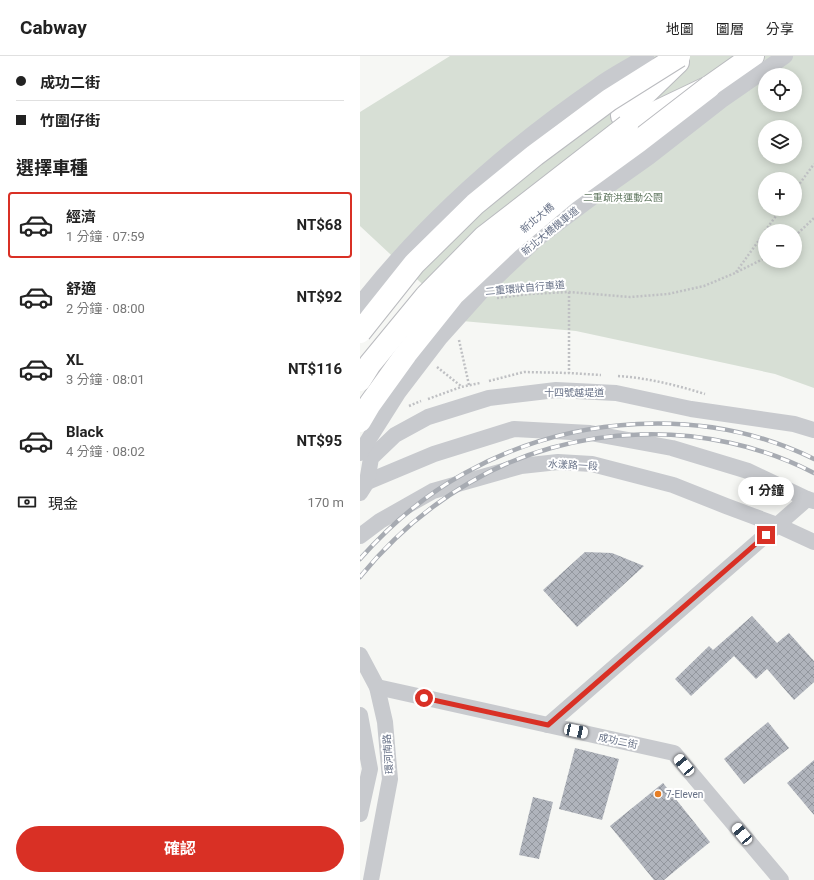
<!DOCTYPE html>
<html lang="zh-TW">
<meta charset="utf-8">
<style>
body{margin:0;font-family:Roboto,"Noto Sans TC",sans-serif;background:#f2f2f2;color:#222;height:100vh;display:flex;flex-direction:column;font-size:15px;white-space:nowrap}
*{box-sizing:border-box;margin:0}
p{font-size:13px;color:#767676}
.icon{flex:none;width:22px;height:22px;fill:none;stroke:currentColor;stroke-width:2;stroke-linecap:round;stroke-linejoin:round}
.map{position:relative;flex:1;overflow:hidden}
.drawer{display:flex;flex-direction:column;background:#fff;width:360px}
.drawer>*{flex:none}
.hud{display:grid;align-content:center;height:88px;padding:0 16px;background:#fff}
.controls{position:absolute;left:398px;top:12px;display:grid;gap:8px}
.controls a{display:grid;place-items:center;width:44px;height:44px;border-radius:50%;background:#fff;box-shadow:0 2px 10px #0003;font-size:20px}
.end{position:absolute;width:18px;height:18px;margin:-9px;border:5px solid #d93025;background:#fff;box-shadow:0 0 0 2px #fff}
.from{border-radius:50%}
.bubble{position:absolute;height:28px;border-radius:14px;background:#fff;box-shadow:0 2px 10px #0003;font-size:13px;font-weight:700;line-height:28px;text-align:center}
.car{position:absolute;width:12px;height:24px;margin:-12px -6px;border-radius:5px;box-shadow:0 0 3px 1px #0007;background:linear-gradient(#fff 24%,#345 0 40%,#fff 0 76%,#345 0 86%,#fff 0)}
.hud b{display:flex;align-items:center;gap:14px;height:38px;font-size:15px}
.hud b+b{border-top:1px solid #e0e0e0}
.hud i{width:10px;height:10px;background:#222}
ul{padding:0;list-style:none}
li{display:flex;align-items:center;gap:12px;height:66px;margin:0 8px 6px;padding:0 8px;border:2px solid transparent;border-radius:4px}
li div{flex:1}
li b{display:block;font-size:15px}
li em{font-style:normal;font-weight:700}
li.active{border-color:#d93025}
li>.icon{width:36px;height:36px;stroke-width:1.5}
h2{padding:0 16px;font-size:18px;line-height:48px}
.pay{display:flex;align-items:center;gap:10px;height:44px;padding:0 16px;font-size:15px}
.pay p{margin-inline-start:auto}
.cta{display:flex;gap:8px;margin-top:auto;padding:8px 16px}
.cta a{flex:1;height:46px;border-radius:24px;background:#d93025;color:#fff;font-size:16px;font-weight:700;line-height:46px;text-align:center}
header{display:flex;align-items:center;gap:24px;box-sizing:border-box;height:56px;padding:0 20px;background:#fff;border-bottom:1px solid #e0e0e0}
header strong{font-size:19px}
nav{display:flex;gap:22px;margin-inline-start:auto;font-size:14px}
main{display:flex;flex:1;min-height:0}
.map>svg:first-child{display:block}
</style>
<header>
<strong>Cabway</strong>
<nav><a>地圖</a><a>圖層</a><a>分享</a></nav>
</header>
<main>
<section class="drawer">
<div class="hud">
<b><i class="from"></i>成功二街</b>
<b><i></i>竹圍仔街</b>
</div>
<h2>選擇車種</h2>
<ul>
<li class="active"><svg class="icon" aria-label="car" viewBox="0 0 24 24"><path d="M5 17H2v-5l4-1 3-4h7l3 4 3 1v5h-3M9 17h6M6 11h13"/><circle cx="7" cy="17" r="2"/><circle cx="17" cy="17" r="2"/></svg><div><b>經濟</b><p>1 分鐘 · 07:59</p></div><em>NT$68</em></li>
<li><svg class="icon" aria-label="car" viewBox="0 0 24 24"><path d="M5 17H2v-5l4-1 3-4h7l3 4 3 1v5h-3M9 17h6M6 11h13"/><circle cx="7" cy="17" r="2"/><circle cx="17" cy="17" r="2"/></svg><div><b>舒適</b><p>2 分鐘 · 08:00</p></div><em>NT$92</em></li>
<li><svg class="icon" aria-label="car" viewBox="0 0 24 24"><path d="M5 17H2v-5l4-1 3-4h7l3 4 3 1v5h-3M9 17h6M6 11h13"/><circle cx="7" cy="17" r="2"/><circle cx="17" cy="17" r="2"/></svg><div><b>XL</b><p>3 分鐘 · 08:01</p></div><em>NT$116</em></li>
<li><svg class="icon" aria-label="car" viewBox="0 0 24 24"><path d="M5 17H2v-5l4-1 3-4h7l3 4 3 1v5h-3M9 17h6M6 11h13"/><circle cx="7" cy="17" r="2"/><circle cx="17" cy="17" r="2"/></svg><div><b>Black</b><p>4 分鐘 · 08:02</p></div><em>NT$95</em></li>
</ul>
<div class="pay"><svg class="icon" aria-label="cash" viewBox="0 0 24 24"><path d="M3 7h18v10H3z"/><circle cx="12" cy="12" r="2"/></svg>現金<p>170 m</p></div>
<div class="cta"><a>確認</a></div>
</section>
<div class="map">
<svg width="454" height="824" viewBox="0 0 454 824">
<defs>
<pattern id="building-cross-hatch" width="8" height="8" patternUnits="userSpaceOnUse"><rect width="8" height="8" fill="#b0b4bc"/><path d="M0 0l8 8M0 8l8-8" fill="none" stroke="#93979e"/></pattern>
</defs>
<rect width="100%" height="100%" fill="#f6f7f4"/>
<!-- park -->
<path fill="#d7dfd5" fill-rule="evenodd" d="M 90,0 L 454,0 L 454,332 L 415,318 L 216,275 L 102,265 L 0,170 L 0,56 ZM 405,19 L 435,19 L 435,49 L 405,49 ZM 405,71 L 435,71 L 435,101 L 405,101 ZM 405,123 L 435,123 L 435,153 L 405,153 ZM 405,175 L 435,175 L 435,205 L 405,205 Z"/>
<!-- building -->
<g fill="url(#building-cross-hatch)">
<polygon points="225,496 252,497 284,510 217,571 183,534"/>
<polygon points="392,560 417,587 429,577 454,605 454,626 434,644 407,613 396,623 374,600 331,640 315,623 349,590 353,594"/>
<polygon points="408,666 429,692 384,728 364,703"/>
<polygon points="215,692 259,703 242,764 199,753"/>
<polygon points="454,704 454,759 427,727"/>
<polygon points="303,727 350,786 304,824 294,824 250,770"/>
<polygon points="173,741 193,746 179,803 159,799"/>
</g>
<g fill="none" stroke-linecap="round" stroke-linejoin="round">
<!-- highway casing -->
<g stroke="#babbbf" stroke-width="24">
<g id="highway">
<polyline points="262,60 318,6"/>
<polyline points="267,70 349,31 393,0"/>
</g>
</g>
<!-- path -->
<g stroke="#bfc0c3" stroke-width="2.5" stroke-dasharray="2 2" stroke-linecap="butt">
<polyline points="435,134 454,108"/>
<polyline points="405,175 421,153"/>
<polyline points="435,180 454,162"/>
<polyline points="376,216 405,176"/>
<polyline points="209,236 209,317"/>
<polyline points="137,242 169,238 209,236 270,241 308,238 344,230 375,217 405,202"/>
<polyline points="99,284 109,329"/>
<polyline points="77,311 101,330"/>
<path d="M 258,320 C 288,322 316,329 345,338"/>
<polyline points="129,325 164,316 209,317 241,319"/>
<polyline points="68,343 101,331 120,327"/>
<polyline points="49,350 61,345"/>
</g>
<!-- minor -->
<g stroke="#c8cace" stroke-width="16">
<polyline points="0,431 7,426 74,398 154,373 230,377 312,392 388,415 447,443 454,445"/>
<polyline points="0,437 7,426 11,402 35,379 68,361 129,342 196,334 256,337 331,353 434,368 454,374"/>
<polyline points="0,480 20,465 73,435 161,410 198,406 232,408 313,429 366,450 417,469 454,486"/>
<polyline points="0,599 17,631 25,666 30,723 11,824"/>
<polyline points="17,631 314,697 421,824"/>
<polyline points="0,659 10,713 0,758"/>
<polyline points="188,669 447,443"/>
</g>
<!-- highway -->
<use href="#highway" stroke="#fff" stroke-width="22"/>
<!-- rail casing -->
<g stroke="#a7abb2" stroke-width="4.5">
<g id="rail">
<path d="M 0,503 C 30,469 65,439 105,417 C 209,359 345,349 454,403"/>
<path d="M 0,521 C 31,483 66,452 109,427 C 211,366 348,362 454,417"/>
</g>
</g>
<!-- rail -->
<use href="#rail" stroke="#fff" stroke-width="3" stroke-dasharray="9" stroke-linecap="butt"/>
<!-- highway-bridge casing -->
<g stroke="#babbbf" stroke-width="24" stroke-linecap="butt">
<g id="highway-bridge">
<polyline points="0,276 54,208 115,148 175,99 249,44 319,0"/>
<polyline points="0,324 10,308 66,240 124,181 267,70"/>
<polyline points="0,365 10,348 46,298 94,238 149,186 206,138 279,85 349,31"/>
</g>
</g>
<!-- minor-bridge -->
<g stroke="#c8cace" stroke-width="16">
<path d="M 0,248 C 67,163 150,90 239,29 C 254,18 271,10 286,0"/>
<polyline points="0,397 38,337 80,282 124,233 178,182 234,140 289,101 362,44 425,0"/>
</g>
<!-- highway-bridge -->
<use href="#highway-bridge" stroke="#fff" stroke-width="22"/>
</g>
<g fill="none" stroke-linecap="round" stroke-linejoin="round">
<!-- route -->
<polyline stroke="#d93025" stroke-width="5" points="64,642 188,669 406,479"/>
</g>
<!-- markers -->
<circle fill="#e67e25" stroke="#fff" stroke-width="1.5" cx="298" cy="738" r="4"/>
<g text-anchor="middle" dominant-baseline="central" stroke-width="4" stroke-linejoin="round" paint-order="stroke">
<!-- park labels -->
<g font-size="10" fill="#617861" stroke="#fff">
<text x="263" y="141">二重疏洪運動公園</text>
</g>
<!-- street labels -->
<g font-size="10" fill="#667086" stroke="#fff">
<text transform="translate(177 162) rotate(-40)">新北大橋</text>
<text transform="translate(190 175) rotate(-39)">新北大橋機車道</text>
<text transform="translate(165 232) rotate(-5)">二重環狀自行車道</text>
<text x="214" y="336">十四號越堤道</text>
<text transform="translate(213 409) rotate(3)">水漾路一段</text>
<text transform="translate(258 685) rotate(12)">成功二街</text>
<text transform="translate(28 698) rotate(-94)">環河南路</text>
</g>
<!-- poi labels -->
<g font-size="10" fill="#667086" stroke="#fff" text-anchor="start">
<text x="306" y="738">7-Eleven</text>
</g>
</g>
</svg>
<div class="controls">
<a><svg class="icon" aria-label="locate" viewBox="0 0 24 24"><circle cx="12" cy="12" r="6"/><path d="M12 2v4M12 18v4M2 12h4M18 12h4"/></svg></a>
<a><svg class="icon" aria-label="layers" viewBox="0 0 24 24"><path d="M12 4l9 5-9 5-9-5zM3 14l9 5 9-5"/></svg></a>
<a>+</a>
<a>−</a>
</div>
<i class="end from" style="left:64px;top:642px"></i>
<i class="end" style="left:406px;top:479px"></i>
<div class="bubble" style="left:378px;top:421px;width:56px">1 分鐘</div>
<i class="car" style="left:216px;top:675px;rotate:102deg"></i>
<i class="car" style="left:324px;top:709px;rotate:320deg"></i>
<i class="car" style="left:382px;top:778px;rotate:320deg"></i>
</div>
</main>
